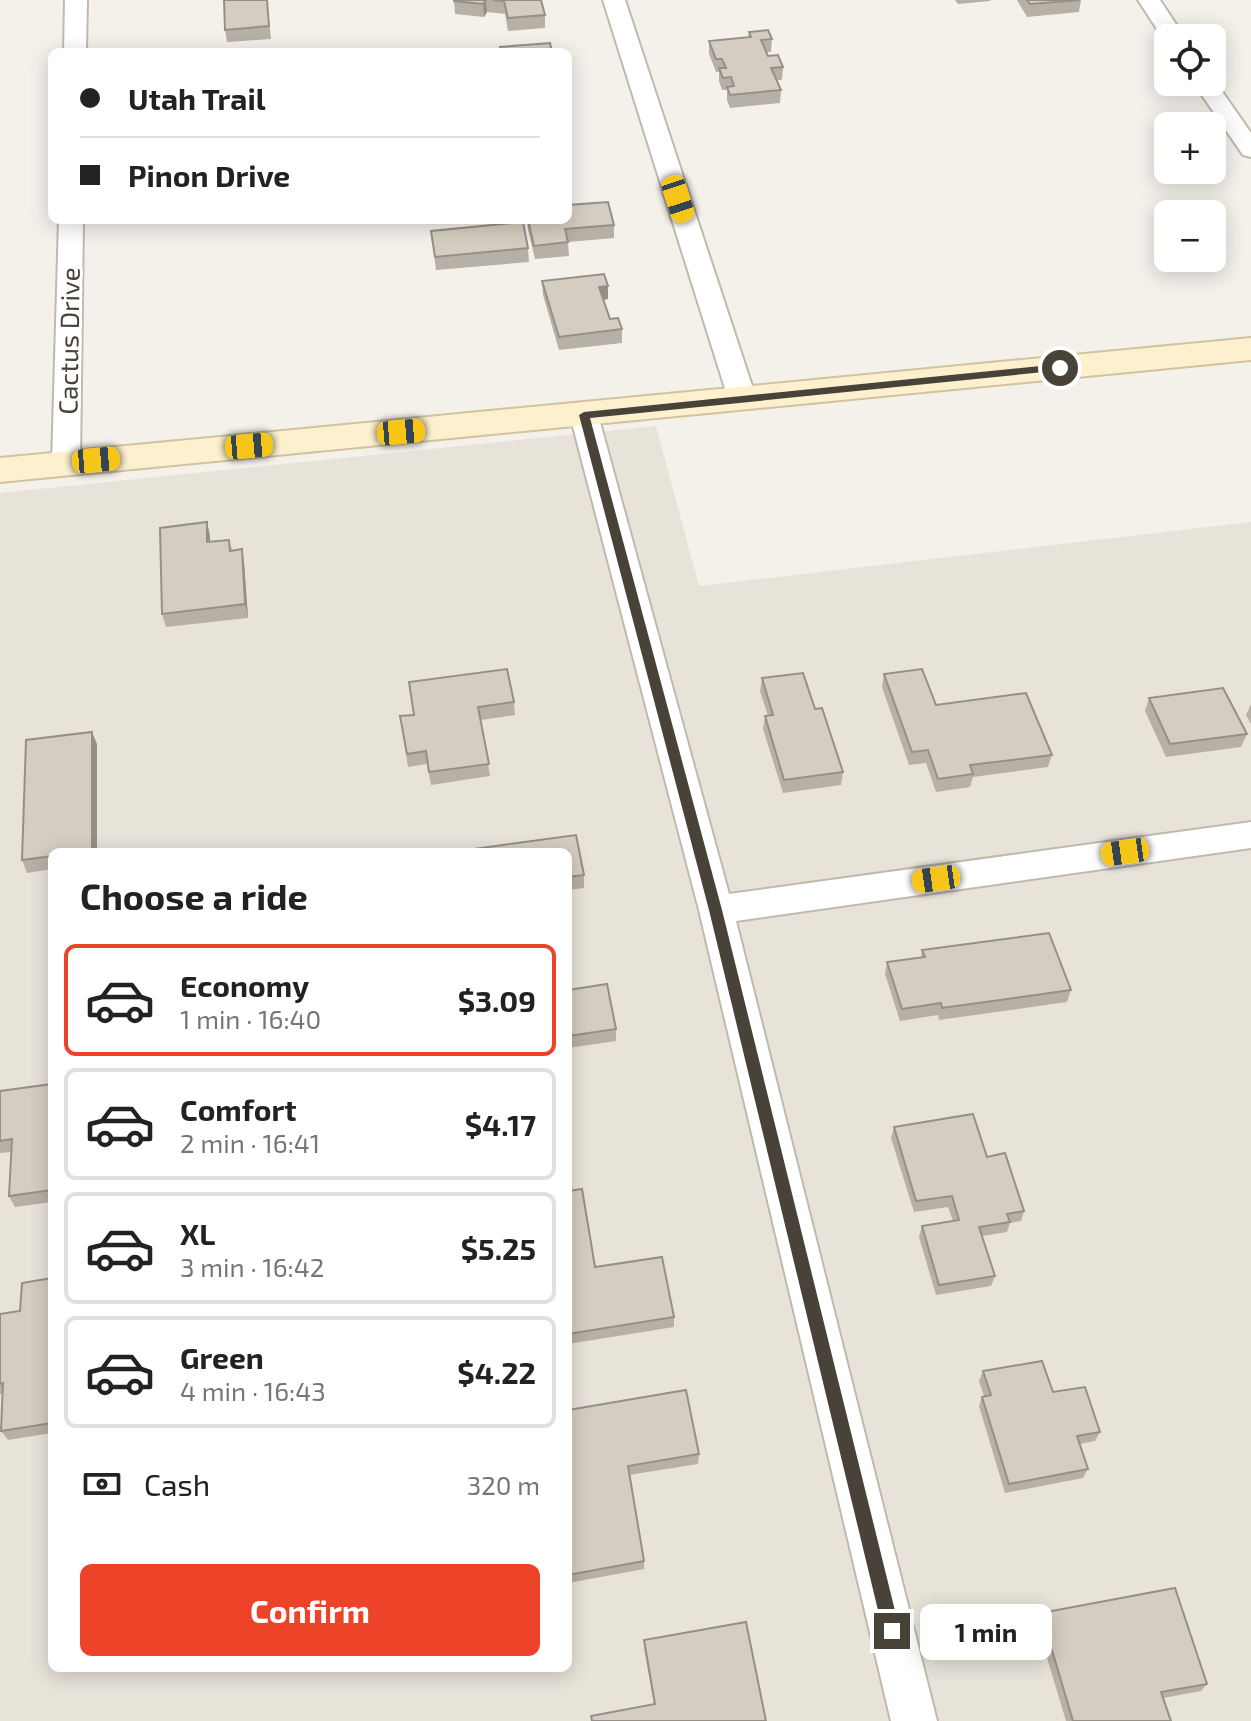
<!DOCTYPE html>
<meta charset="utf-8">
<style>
body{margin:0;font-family:"Exo 2",sans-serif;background:#f2f2f2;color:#222;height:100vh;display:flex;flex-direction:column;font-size:30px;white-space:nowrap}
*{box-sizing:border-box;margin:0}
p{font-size:26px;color:#767676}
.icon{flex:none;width:44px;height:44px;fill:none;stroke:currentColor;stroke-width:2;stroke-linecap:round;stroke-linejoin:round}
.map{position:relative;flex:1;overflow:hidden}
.panel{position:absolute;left:48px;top:848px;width:524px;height:824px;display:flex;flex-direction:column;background:#fff;border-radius:12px;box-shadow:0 4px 20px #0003}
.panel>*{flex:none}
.top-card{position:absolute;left:48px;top:48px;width:524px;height:176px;border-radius:12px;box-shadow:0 4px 20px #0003;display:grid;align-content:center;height:176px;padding:0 32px;background:#fff}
.controls{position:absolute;left:1154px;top:24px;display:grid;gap:16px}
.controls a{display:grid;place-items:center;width:72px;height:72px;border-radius:12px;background:#fff;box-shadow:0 4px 20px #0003;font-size:40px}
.end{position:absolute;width:36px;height:36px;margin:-18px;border:10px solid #484239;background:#fff;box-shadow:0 0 0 4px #fff}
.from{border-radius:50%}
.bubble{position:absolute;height:56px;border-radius:12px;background:#fff;box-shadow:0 4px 20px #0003;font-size:26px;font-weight:700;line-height:56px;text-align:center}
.car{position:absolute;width:24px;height:48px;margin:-24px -12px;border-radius:10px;box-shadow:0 0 6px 2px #0007;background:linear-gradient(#f5c518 24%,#345 0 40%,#f5c518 0 76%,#345 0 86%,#f5c518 0)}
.top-card b{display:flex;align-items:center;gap:28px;height:76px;font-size:30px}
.top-card b+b{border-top:2px solid #e0e0e0}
.top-card i{width:20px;height:20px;background:#222}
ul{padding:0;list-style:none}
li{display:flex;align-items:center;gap:24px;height:112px;margin:0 16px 12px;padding:0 16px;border:4px solid #e0e0e0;border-radius:12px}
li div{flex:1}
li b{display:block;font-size:30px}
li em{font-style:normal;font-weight:700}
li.current{border-color:#ed4329}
li>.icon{width:72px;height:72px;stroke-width:1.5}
h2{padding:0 32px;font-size:36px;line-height:96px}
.pay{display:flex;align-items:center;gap:20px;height:88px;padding:0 32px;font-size:30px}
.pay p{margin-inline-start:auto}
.action{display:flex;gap:16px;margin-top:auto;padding:16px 32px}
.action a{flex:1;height:92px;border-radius:12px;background:#ed4329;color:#fff;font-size:32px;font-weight:700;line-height:92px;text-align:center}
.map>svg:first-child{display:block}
</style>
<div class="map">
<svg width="1251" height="1721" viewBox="0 0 1251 1721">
<rect width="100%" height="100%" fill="#f4f1eb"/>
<!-- residential -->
<path fill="#e8e3d9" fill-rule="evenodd" d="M 656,426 L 699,586 L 1251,522 L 1251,1721 L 0,1721 L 0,493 ZM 52,852 L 568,852 L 568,1668 L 52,1668 Z"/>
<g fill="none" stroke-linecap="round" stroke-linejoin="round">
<!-- minor casing -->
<g stroke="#c0b9ae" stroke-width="4">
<g id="minor">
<polygon points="65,0 87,0 86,52 64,52"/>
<polygon points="603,0 625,0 756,398 752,404 742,407 732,404 728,398"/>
<polygon points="1138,0 1160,0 1185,38 1168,38 1166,43"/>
<polygon points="1212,77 1251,133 1251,157 1243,155 1193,82 1212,82"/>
<polygon points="59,220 83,220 80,463 76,470 66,472 56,470 52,463"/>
<polygon points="584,406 594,409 598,415 729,894 1251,822 1251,848 736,921 937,1721 891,1721 699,910 570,415 574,409"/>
</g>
</g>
<!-- secondary casing -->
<g stroke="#d1c39d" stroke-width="4">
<polygon id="secondary" points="1251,338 1251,360 0,482 0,458"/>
</g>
<!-- minor -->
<use href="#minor" fill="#fff" fill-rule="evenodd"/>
<!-- secondary -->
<use href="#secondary" fill="#fcf0ce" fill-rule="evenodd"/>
</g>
<!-- wall -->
<g fill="#b7b0a6">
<polygon points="267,0 271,39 227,42 225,30"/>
<polygon points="454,0 541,0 545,15 545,28 508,31 505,14 487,12 484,17 455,14"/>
<polygon points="955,0 990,0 990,1 958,4"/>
<polygon points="1017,0 1081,0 1079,12 1027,17"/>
<polygon points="749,32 772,39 771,52 766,52 768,56 783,67 782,80 777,80 781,90 780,103 730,108 727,100 727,90 722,90 719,81 719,72 716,72 709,54 709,41 748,38"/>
<polygon points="527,220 568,220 614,225 614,238 568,242 569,256 535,259 528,230"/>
<polygon points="431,231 528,248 529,262 436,270"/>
<polygon points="542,281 608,299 604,300 610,319 622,329 622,343 559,350 543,295"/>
<polygon points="207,522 210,542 229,540 232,550 242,549 244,562 248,618 166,627 162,614"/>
<polygon points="884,674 936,705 1052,755 1048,767 973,777 970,787 936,792 926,763 909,765 882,687"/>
<polygon points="762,678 815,709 843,772 841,785 783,793 763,729 765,716 768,716 760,691"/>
<polygon points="1149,698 1247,734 1241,747 1166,757 1145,711"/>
<polygon points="514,702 515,715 481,720 490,776 431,785 427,764 408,767 400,716"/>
<polygon points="1251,704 1251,724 1246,715"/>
<polygon points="97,744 97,852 52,852 52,869 27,873 22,860"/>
<polygon points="568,852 584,875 584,888 568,890"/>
<polygon points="922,950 1071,990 1067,1002 939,1020 938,1015 900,1021 885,974 887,962 921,957"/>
<polygon points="568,990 616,1029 616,1041 568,1048"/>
<polygon points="52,1084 52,1202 15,1207 9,1196 11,1152 0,1153 0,1091"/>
<polygon points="894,1127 987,1157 1024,1211 1021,1221 1010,1223 1007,1232 982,1236 995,1276 991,1286 936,1295 919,1237 922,1226 953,1221 948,1207 914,1212 891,1138"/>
<polygon points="568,1191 595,1267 674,1317 674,1327 568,1344"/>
<polygon points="52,1278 52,1433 8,1440 1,1431 3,1394 0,1394 0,1314 20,1311"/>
<polygon points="983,1371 1053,1392 1100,1432 1095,1441 1080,1444 1088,1469 1083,1478 1005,1493 979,1406 982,1397 984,1396 979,1381"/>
<polygon points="568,1410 699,1454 698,1464 629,1475 644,1561 644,1569 568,1583"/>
<polygon points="1041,1613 1207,1684 1201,1691 1163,1698 1171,1721 1066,1721 1036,1621"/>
<polygon points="746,1622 654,1704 644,1648 644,1640"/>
</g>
<!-- shaded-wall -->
<g fill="#959087">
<polygon points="486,0 487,12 484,17 483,4"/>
<polygon points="608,286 608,299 600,300 599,287"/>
<polygon points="207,522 210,536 210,555 207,542"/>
<polygon points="242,549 244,562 248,618 245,604"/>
<polygon points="92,732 97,744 97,852 93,852 92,851"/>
</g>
<!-- building -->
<g fill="#d5cdc1" stroke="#959087" stroke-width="2">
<polygon points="224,0 267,0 269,26 225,30"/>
<polygon points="454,0 486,0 483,4 454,1"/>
<polygon points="493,0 541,0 545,15 508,18 504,1"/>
<polygon points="1027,0 1080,0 1030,4"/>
<polygon points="768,30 772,39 761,40 768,56 778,55 783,67 771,68 781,90 730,95 727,87 734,86 731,77 723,78 719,68 726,68 722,59 716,59 709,41 751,37 749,32"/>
<polygon points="550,43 552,52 501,52 500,47"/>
<polygon points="608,202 614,225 565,229 568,242 534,246 528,220 568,220 568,205"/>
<polygon points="523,222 528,248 435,257 431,231"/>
<polygon points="604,274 608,286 599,287 610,319 618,318 622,329 559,337 542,281"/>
<polygon points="207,522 207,542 229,540 230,551 242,549 245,604 162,614 160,528"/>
<polygon points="507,669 514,702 478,707 489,764 429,772 426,751 407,754 400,716 414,715 409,682"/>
<polygon points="922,669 936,705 1026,693 1052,755 970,765 973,774 938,779 928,750 912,752 884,674"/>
<polygon points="803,673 815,709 822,708 843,772 784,780 765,716 773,715 762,678"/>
<polygon points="1223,688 1247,734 1170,744 1149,698"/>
<polygon points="92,732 92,851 52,852 52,856 22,860 26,740"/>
<polygon points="576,835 584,875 568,877 568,852 452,852"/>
<polygon points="1049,933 1071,990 942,1008 941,1003 902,1009 887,962 925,957 922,950"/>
<polygon points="607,984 616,1029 568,1036 568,990"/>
<polygon points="52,1084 52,1190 9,1196 12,1139 0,1141 0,1091"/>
<polygon points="973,1114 987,1157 1005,1153 1024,1211 1007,1214 1010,1222 979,1227 995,1276 939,1285 922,1226 959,1220 952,1196 916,1201 894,1127"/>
<polygon points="582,1189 595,1267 662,1257 674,1317 568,1334 568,1191"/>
<polygon points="52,1278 52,1423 1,1431 3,1383 0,1384 0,1314 20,1311 22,1283"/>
<polygon points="1042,1361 1053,1392 1085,1387 1100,1432 1077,1436 1088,1469 1009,1484 982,1397 991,1395 983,1371"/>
<polygon points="686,1390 699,1454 628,1466 644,1561 568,1575 568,1410"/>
<polygon points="1175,1588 1207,1684 1161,1692 1171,1721 1073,1721 1041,1613"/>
<polygon points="746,1622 766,1721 592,1721 591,1716 655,1704 644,1640"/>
</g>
<!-- route -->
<polygon fill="#484239" points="1060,364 1064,365 1064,370 590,418 722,910 900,1631 898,1637 892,1640 886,1637 883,1631 709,910 579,415 584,412"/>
<g text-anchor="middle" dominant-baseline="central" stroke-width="6" stroke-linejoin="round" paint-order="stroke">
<!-- far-street labels -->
<g font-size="26" fill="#484239" stroke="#fff">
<text transform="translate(68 341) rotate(-89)">Cactus Drive</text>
</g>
</g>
</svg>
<div class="controls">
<a><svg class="icon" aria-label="locate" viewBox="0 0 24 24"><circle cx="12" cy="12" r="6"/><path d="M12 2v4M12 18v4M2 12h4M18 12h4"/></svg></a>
<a>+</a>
<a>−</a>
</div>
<i class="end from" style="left:1060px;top:368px"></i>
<i class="end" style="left:892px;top:1631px"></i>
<div class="bubble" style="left:920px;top:1604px;width:132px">1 min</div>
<i class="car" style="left:678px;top:199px;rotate:162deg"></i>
<i class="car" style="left:401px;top:432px;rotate:85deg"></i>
<i class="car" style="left:249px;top:446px;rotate:85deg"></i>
<i class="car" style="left:96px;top:460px;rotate:85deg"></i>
<i class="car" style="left:1125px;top:852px;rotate:262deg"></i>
<i class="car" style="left:936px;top:879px;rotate:262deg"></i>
<div class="top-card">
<b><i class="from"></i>Utah Trail</b>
<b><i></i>Pinon Drive</b>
</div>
<section class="panel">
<h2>Choose a ride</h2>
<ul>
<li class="current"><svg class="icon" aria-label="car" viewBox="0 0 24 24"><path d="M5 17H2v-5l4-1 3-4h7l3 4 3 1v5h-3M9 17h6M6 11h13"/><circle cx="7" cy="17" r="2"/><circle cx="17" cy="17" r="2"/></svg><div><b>Economy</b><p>1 min · 16:40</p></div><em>$3.09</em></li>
<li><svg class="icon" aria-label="car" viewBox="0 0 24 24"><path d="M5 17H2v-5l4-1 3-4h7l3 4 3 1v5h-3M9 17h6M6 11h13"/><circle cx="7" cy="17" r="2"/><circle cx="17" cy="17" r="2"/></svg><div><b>Comfort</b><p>2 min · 16:41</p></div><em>$4.17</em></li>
<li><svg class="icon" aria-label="car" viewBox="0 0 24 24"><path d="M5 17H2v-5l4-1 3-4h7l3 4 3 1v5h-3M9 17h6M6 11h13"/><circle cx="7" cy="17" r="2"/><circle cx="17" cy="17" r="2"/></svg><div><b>XL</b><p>3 min · 16:42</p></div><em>$5.25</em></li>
<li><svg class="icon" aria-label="car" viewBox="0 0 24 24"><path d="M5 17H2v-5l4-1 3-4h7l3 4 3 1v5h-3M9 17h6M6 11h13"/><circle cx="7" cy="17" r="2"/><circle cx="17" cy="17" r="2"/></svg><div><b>Green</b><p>4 min · 16:43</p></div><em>$4.22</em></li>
</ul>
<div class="pay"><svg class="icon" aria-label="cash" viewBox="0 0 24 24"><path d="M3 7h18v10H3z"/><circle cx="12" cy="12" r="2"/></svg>Cash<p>320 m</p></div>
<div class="action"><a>Confirm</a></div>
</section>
</div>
